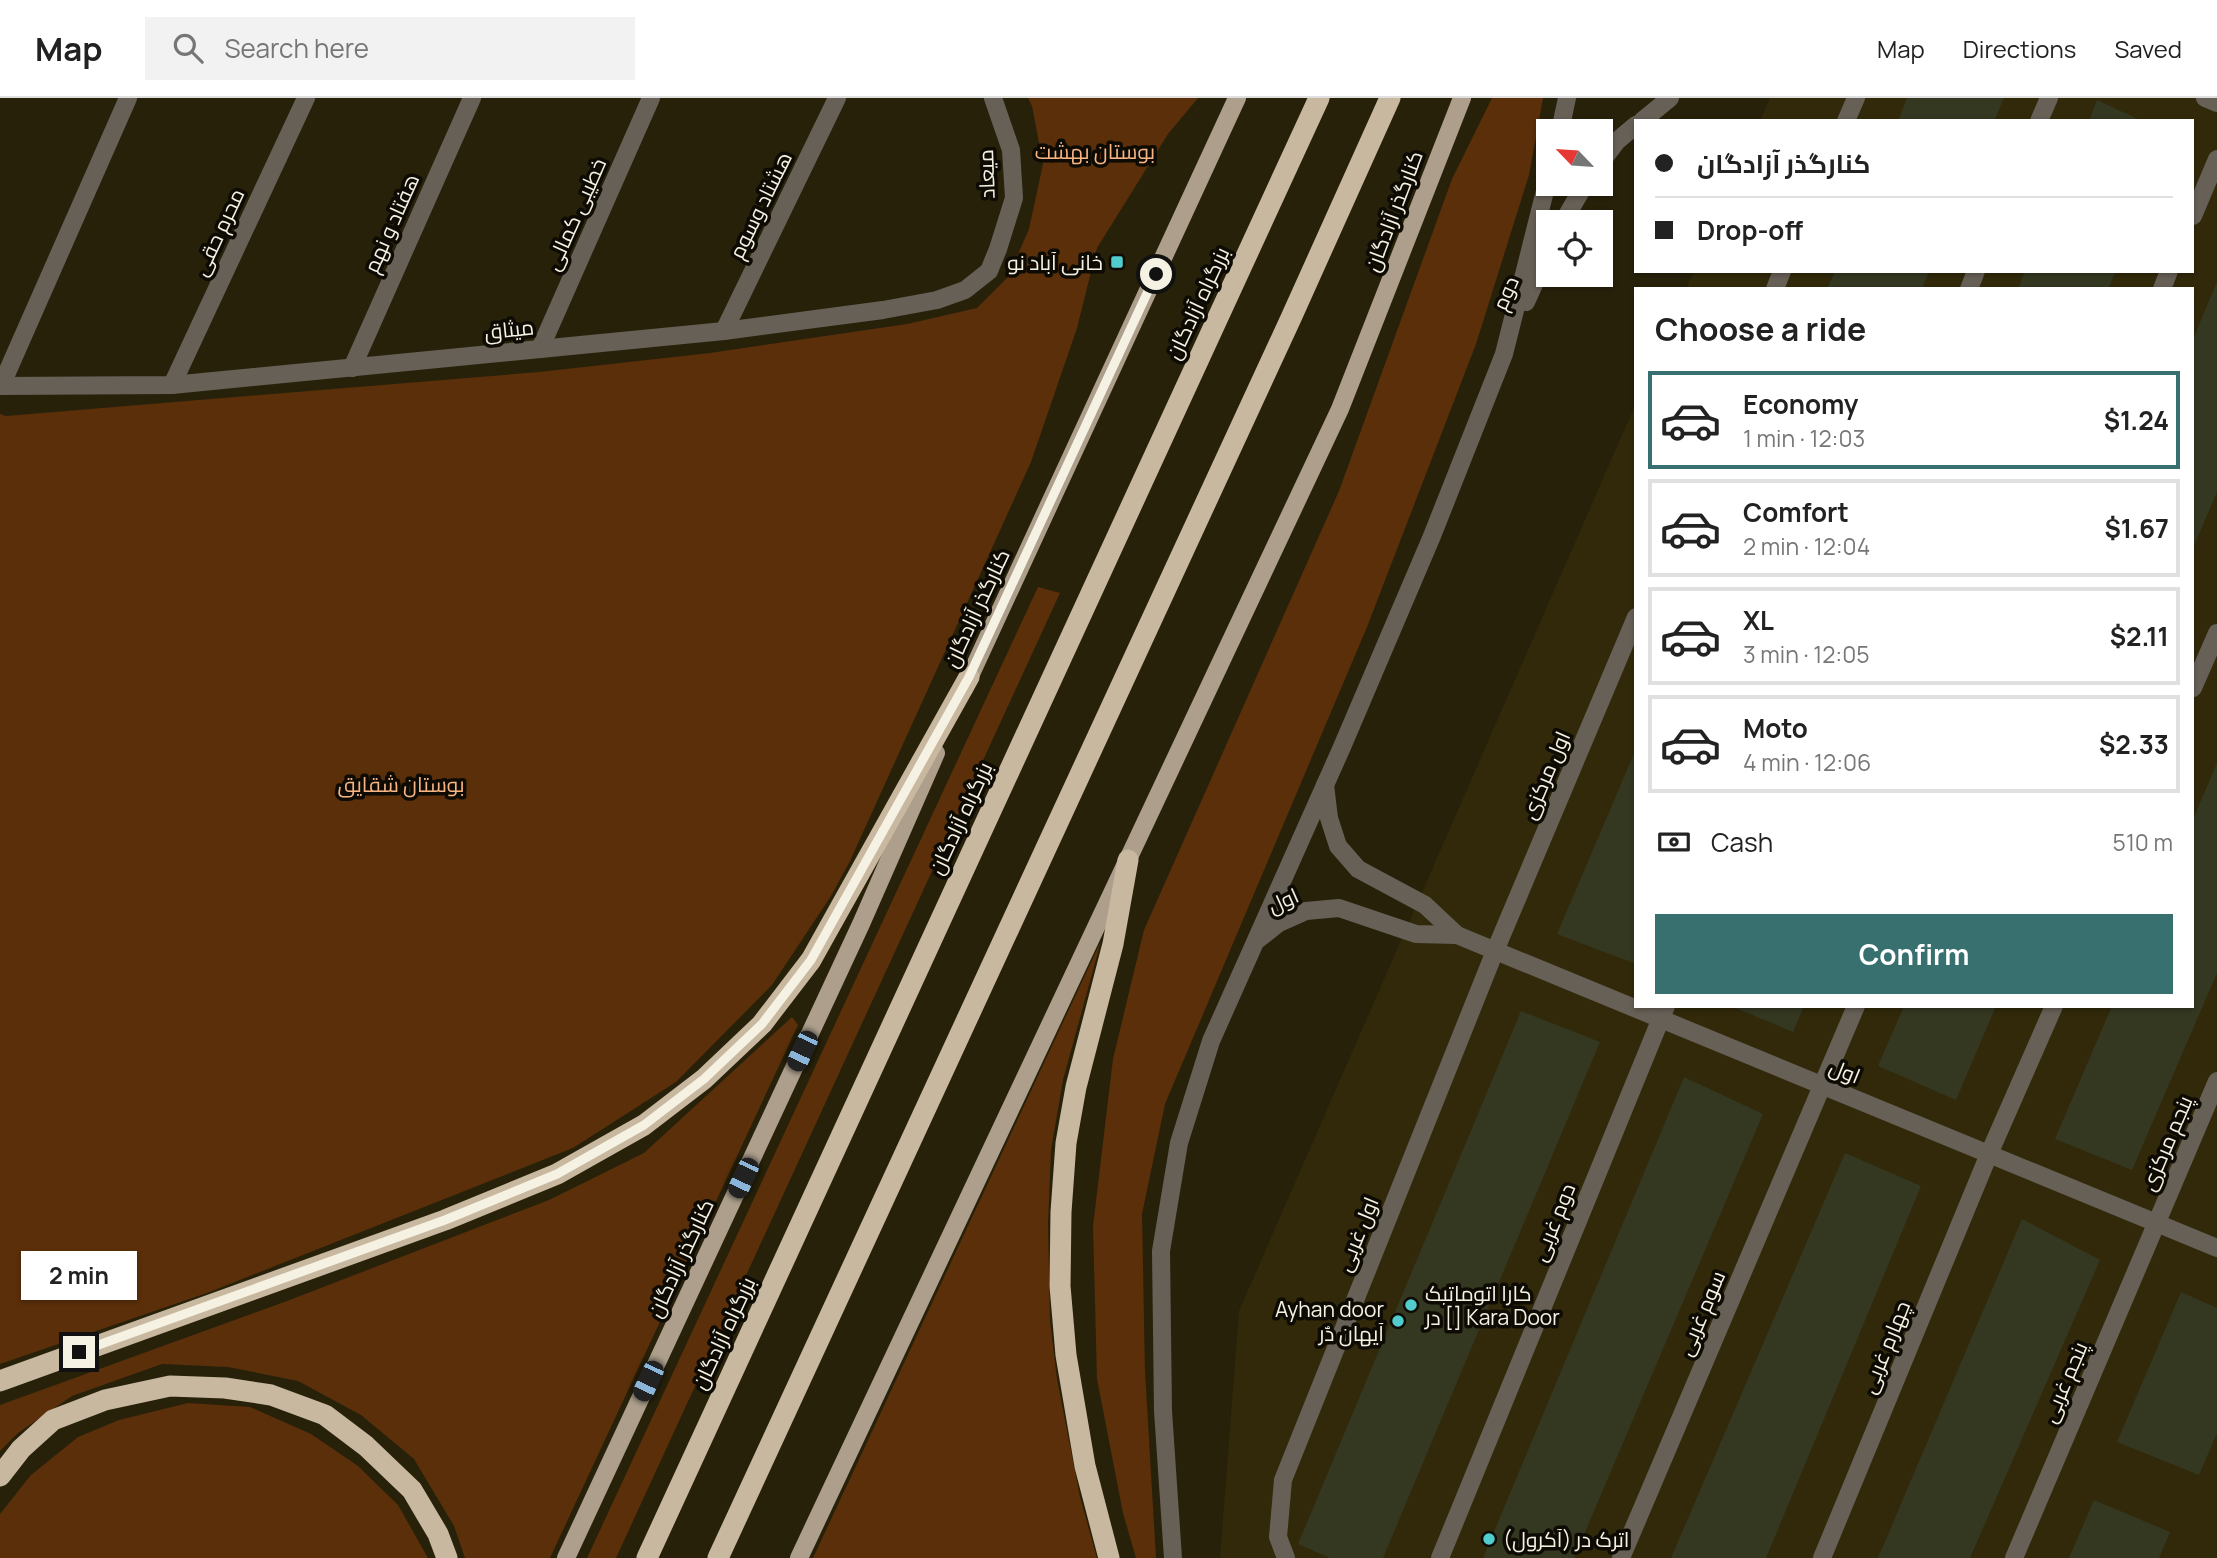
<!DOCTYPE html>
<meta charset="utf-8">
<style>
body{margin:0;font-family:Manrope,Cairo,sans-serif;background:#f2f2f2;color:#222;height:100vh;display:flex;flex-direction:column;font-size:26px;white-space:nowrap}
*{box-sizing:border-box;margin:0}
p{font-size:23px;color:#767676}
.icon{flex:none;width:38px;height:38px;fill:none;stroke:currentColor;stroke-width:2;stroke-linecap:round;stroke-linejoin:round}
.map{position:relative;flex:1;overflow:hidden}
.panel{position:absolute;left:1634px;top:189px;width:560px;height:721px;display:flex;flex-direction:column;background:#fff;border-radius:0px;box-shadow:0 2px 5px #0004}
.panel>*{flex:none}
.guide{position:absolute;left:1634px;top:21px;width:560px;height:154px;border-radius:0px;box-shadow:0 2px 5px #0004;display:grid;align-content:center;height:154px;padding:0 21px;background:#fff}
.needle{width:46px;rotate:295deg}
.fabs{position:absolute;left:1536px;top:21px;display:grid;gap:14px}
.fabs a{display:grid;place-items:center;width:77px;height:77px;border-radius:0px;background:#fff;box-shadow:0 2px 5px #0004;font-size:35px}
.end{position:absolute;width:32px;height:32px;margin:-16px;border:9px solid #f5f2e4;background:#111;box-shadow:0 0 0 4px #111}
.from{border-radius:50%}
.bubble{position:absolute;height:49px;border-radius:0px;background:#fff;box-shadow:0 2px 5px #0004;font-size:23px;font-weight:700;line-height:49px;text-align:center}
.car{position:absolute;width:21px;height:42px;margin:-21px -10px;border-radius:9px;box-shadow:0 0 5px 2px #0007;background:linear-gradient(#222 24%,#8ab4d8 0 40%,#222 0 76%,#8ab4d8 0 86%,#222 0)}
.guide b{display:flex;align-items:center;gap:24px;height:66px;font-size:26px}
.guide b+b{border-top:2px solid #e0e0e0}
.guide i{width:18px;height:18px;background:#222}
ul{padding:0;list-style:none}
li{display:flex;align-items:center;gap:21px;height:98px;margin:0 14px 10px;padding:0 7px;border:4px solid #e0e0e0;border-radius:0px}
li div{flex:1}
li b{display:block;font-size:26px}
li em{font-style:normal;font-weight:700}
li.on{border-color:#386f6f}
li>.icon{width:63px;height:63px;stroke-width:1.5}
h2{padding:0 21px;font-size:32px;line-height:84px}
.pay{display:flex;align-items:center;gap:18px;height:77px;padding:0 21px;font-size:26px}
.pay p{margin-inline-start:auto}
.primary-button{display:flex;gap:14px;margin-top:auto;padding:14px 21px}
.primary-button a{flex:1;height:80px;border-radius:0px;background:#386f6f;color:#fff;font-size:28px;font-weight:700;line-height:80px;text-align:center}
header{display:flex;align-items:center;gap:42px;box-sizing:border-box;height:98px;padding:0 35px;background:#fff;border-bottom:2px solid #e0e0e0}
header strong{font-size:33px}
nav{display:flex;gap:38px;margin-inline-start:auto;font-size:24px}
.search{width:490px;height:63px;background:#f2f2f2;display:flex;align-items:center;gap:18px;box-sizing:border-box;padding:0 24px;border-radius:0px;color:#767676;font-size:26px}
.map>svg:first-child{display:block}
</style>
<header>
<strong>Map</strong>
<div class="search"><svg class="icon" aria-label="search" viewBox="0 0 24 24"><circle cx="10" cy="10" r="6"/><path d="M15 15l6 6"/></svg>Search here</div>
<nav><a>Map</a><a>Directions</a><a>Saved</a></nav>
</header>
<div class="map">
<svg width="2217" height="1460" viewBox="0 0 2217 1460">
<rect width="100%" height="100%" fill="#27210a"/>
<!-- built -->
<polygon fill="#31290a" points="1770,0 2217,0 2217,1460 1220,1460 1239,1213 1636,305 1636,908 2193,908 2193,191 1686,191 1694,173 2193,173 2193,23 1760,23"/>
<!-- green -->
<g fill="#5a2f0a">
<polygon points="1028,0 1198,0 1168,36 1097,150 1077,230 1031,364 850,763 831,798 772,887 676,984 573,1050 207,1195 0,1266 0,316 6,318 539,274 710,255 907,226 977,210 1008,179 1029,131 1043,66 1032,8"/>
<polygon points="1492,0 1543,0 1529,77 1476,246 1367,529 1165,1006 1142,1116 1145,1274 1156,1460 1136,1460 1123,1415 1097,1281 1093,1128 1113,961 1144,832 1339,393 1452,81"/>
<polygon points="1038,489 1060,495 616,1460 587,1460"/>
<polygon points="1101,843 1063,982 1051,1052 1048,1125 1050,1223 1057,1281 1080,1399 1097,1460 813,1460"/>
<polygon points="792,919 798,927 550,1460 465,1460 454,1428 414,1361 361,1317 298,1283 228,1269 162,1266 72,1298 18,1335 0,1353 0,1307 287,1203 549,1102 644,1055"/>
<polygon points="188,1305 250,1309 311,1336 358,1368 398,1407 428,1460 0,1460 0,1416 31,1377 78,1339 119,1322"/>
</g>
<!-- building -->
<g fill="#343821">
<polygon points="1907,0 2004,0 1994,23 1898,23"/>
<polygon points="2097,2 2142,23 2089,23"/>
<polygon points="1835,173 1929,173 1922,191 1827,191"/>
<polygon points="2025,173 2116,173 2108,191 2018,191"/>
<polygon points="2217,184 2217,394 2193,450 2193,241"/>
<polygon points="1636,651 1636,866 1557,836"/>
<polygon points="2217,665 2217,875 2132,1072 2055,1041 2112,908 2193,908 2193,721"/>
<polygon points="1731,908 1804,908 1793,934"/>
<polygon points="1904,908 1996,908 1956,1002 1878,968"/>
<polygon points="1521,913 1600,944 1383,1460 1330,1460 1298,1446"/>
<polygon points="1684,979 1763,1016 1574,1460 1483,1460"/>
<polygon points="1845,1055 1921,1088 1766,1460 1671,1460"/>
<polygon points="2022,1121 2100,1162 1970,1460 1878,1460"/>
<polygon points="2181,1194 2217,1210 2217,1335 2199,1377 2117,1344"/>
<polygon points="2094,1402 2170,1434 2159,1460 2069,1460"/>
</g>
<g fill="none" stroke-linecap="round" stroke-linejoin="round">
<!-- minor -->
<g stroke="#676057" stroke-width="18">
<polyline points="2205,0 2217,5"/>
<polyline points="1642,23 1670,0"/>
<polyline points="1846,23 1856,0"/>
<polyline points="2039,23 2049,0"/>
<polyline points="1560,33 1567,0"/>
<polyline points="1601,64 1617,43 1636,27"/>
<polyline points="2193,118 2217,61"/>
<polyline points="1563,124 1585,86"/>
<polyline points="1775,191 1782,173"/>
<polyline points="1969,191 1976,173"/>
<polyline points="2162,191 2169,173"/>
<polyline points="1526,204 1549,153"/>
<polyline points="724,233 837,0"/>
<polyline points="540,251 651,0"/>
<polyline points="352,270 472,0"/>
<polyline points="172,287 306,0"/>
<polyline points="0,288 172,287 724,233 883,212 937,202 965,192 989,173 998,151 1014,100 1011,52 993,0"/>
<polyline points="1,288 128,0"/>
<polyline points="2193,590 2217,535"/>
<polyline points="1325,687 1329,720 1338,748 1358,771 1425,807 1457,837"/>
<polyline points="1256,843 1279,825 1306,813 1339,810 1416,836 1457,837 2217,1150"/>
<polyline points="1173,1460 1163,1313 1161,1153 1179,1045 1211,943 1342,649 1432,438 1504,256 1549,77"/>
<polyline points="1286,1460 1278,1439 1283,1382 1495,853 1636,519"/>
<polyline points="1440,1460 1666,908"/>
<polyline points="1621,1460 1856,908"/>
<polyline points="1822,1460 1989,1056 2054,908"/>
<polyline points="2014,1460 2217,983"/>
</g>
<!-- major -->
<g stroke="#ad9f8c" stroke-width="18">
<polyline points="964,591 1237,0"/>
<polyline points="566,1460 861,826 936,655"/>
<polyline points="799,1460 1340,311 1462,0"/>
</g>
<!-- highway -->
<g stroke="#c9b8a0" stroke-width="21">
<polyline points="0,1283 445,1122 557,1076 644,1027 704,981 762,926 811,862 969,579"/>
<polyline points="0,1378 21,1351 53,1322 105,1302 170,1288 225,1290 271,1297 325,1317 366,1348 412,1392 438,1436 447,1460"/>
<polyline points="647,1460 1319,0"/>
<polyline points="718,1460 1291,220 1390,0"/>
<polyline points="1109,1460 1085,1368 1066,1257 1060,1188 1061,1114 1066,1045 1076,989 1113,846 1128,762"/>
</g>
</g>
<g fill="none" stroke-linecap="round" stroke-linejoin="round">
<!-- route -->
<polyline stroke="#f5f2e4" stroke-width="9" points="79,1254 445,1122 557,1076 644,1027 704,981 762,926 811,862 969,579 1156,176"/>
</g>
<!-- markers -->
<g fill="#52cdcd" stroke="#0d0b03" stroke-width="2.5">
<rect x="1110" y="157" width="14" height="14" rx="3.5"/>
<circle cx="1411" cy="1207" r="7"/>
<circle cx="1398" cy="1223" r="7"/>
<circle cx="1489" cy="1441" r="7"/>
</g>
<g text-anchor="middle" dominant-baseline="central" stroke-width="7" stroke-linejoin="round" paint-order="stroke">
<!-- park labels -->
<g font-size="21" fill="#f9b483" stroke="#0d0b03">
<text x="1095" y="53">بوستان بهشت</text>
<text x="401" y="686">بوستان شقایق</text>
</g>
<!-- street labels -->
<g font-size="21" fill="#f5f2e4" stroke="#0d0b03">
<text transform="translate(986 76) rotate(-92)">میعاد</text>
<text transform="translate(760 107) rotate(-64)">هشتاد وسوم</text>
<text transform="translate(1393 113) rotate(-69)">کنارگذر آزادگان</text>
<text transform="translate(575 116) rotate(-66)">خطیبی کمالی</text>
<text transform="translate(391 125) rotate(-66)">هفتاد و نهم</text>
<text transform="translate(218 134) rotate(-65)">محرم حقی</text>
<text transform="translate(1505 195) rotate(-66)">دوم</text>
<text transform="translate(1197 205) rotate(-65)">بزرگراه آزادگان</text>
<text transform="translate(509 231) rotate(-6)">میثاق</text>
<text transform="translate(976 510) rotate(-65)">کنارگذر آزادگان</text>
<text transform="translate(1545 677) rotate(-67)">اول مرکزی</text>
<text transform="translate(960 720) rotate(-65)">بزرگراه آزادگان</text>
<text transform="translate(1283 802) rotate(-24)">اول</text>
<text transform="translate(1845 973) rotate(22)">اول</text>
<text transform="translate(2166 1045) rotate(-67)">پنجم مرکزی</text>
<text transform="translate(1553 1124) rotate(-68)">دوم غربی</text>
<text transform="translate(1357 1136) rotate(-68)">اول غربی</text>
<text transform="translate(680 1160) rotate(-65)">کنارگذر آزادگان</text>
<text transform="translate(1701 1215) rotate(-67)">سوم غربی</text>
<text transform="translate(723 1235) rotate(-65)">بزرگراه آزادگان</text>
<text transform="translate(1885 1249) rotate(-68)">چهارم غربی</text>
<text transform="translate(2064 1284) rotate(-67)">پنجم غربی</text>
</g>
<!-- poi labels -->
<g font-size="21" fill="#f5f2e4" stroke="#0d0b03" text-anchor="end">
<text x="1103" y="164">خانی آباد نو</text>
<text x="1425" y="1195" text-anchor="start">کارا اتوماتیک<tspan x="1425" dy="24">در [] Kara Door</tspan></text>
<text x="1384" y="1211">Ayhan door<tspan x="1384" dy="24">آیهان دٌر</tspan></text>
<text x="1503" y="1441" text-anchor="start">اترک در (آکرول)</text>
</g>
</g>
</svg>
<div class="fabs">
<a><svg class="needle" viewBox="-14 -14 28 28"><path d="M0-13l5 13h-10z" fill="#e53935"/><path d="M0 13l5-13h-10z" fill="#767676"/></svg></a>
<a><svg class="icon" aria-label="locate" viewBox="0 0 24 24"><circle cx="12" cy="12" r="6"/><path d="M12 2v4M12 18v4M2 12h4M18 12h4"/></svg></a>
</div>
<i class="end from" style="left:1156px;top:176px"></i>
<i class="end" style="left:79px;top:1254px"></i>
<div class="bubble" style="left:21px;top:1153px;width:116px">2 min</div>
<i class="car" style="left:802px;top:953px;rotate:205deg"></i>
<i class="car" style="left:743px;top:1080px;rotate:205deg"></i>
<i class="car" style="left:648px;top:1283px;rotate:205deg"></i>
<div class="guide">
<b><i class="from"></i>کنارگذر آزادگان</b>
<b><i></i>Drop-off</b>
</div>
<section class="panel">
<h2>Choose a ride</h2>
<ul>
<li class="on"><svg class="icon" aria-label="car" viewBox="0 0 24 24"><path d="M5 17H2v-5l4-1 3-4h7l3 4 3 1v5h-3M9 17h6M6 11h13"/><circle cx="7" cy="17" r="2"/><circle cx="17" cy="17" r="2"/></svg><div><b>Economy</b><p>1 min · 12:03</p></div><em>$1.24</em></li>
<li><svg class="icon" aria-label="car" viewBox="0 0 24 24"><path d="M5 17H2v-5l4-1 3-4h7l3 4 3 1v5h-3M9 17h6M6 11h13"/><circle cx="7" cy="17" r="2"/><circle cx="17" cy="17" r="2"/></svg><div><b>Comfort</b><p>2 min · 12:04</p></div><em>$1.67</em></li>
<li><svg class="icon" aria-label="car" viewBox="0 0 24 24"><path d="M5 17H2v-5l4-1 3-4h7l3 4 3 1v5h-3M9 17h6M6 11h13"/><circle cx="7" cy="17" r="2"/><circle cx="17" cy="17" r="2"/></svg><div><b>XL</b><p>3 min · 12:05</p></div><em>$2.11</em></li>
<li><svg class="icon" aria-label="car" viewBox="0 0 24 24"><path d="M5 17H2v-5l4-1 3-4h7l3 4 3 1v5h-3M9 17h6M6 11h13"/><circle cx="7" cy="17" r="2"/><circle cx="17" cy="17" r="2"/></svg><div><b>Moto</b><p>4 min · 12:06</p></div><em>$2.33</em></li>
</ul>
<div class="pay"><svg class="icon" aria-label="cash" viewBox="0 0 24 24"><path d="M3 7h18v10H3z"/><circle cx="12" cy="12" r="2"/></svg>Cash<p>510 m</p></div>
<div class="primary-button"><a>Confirm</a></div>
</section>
</div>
